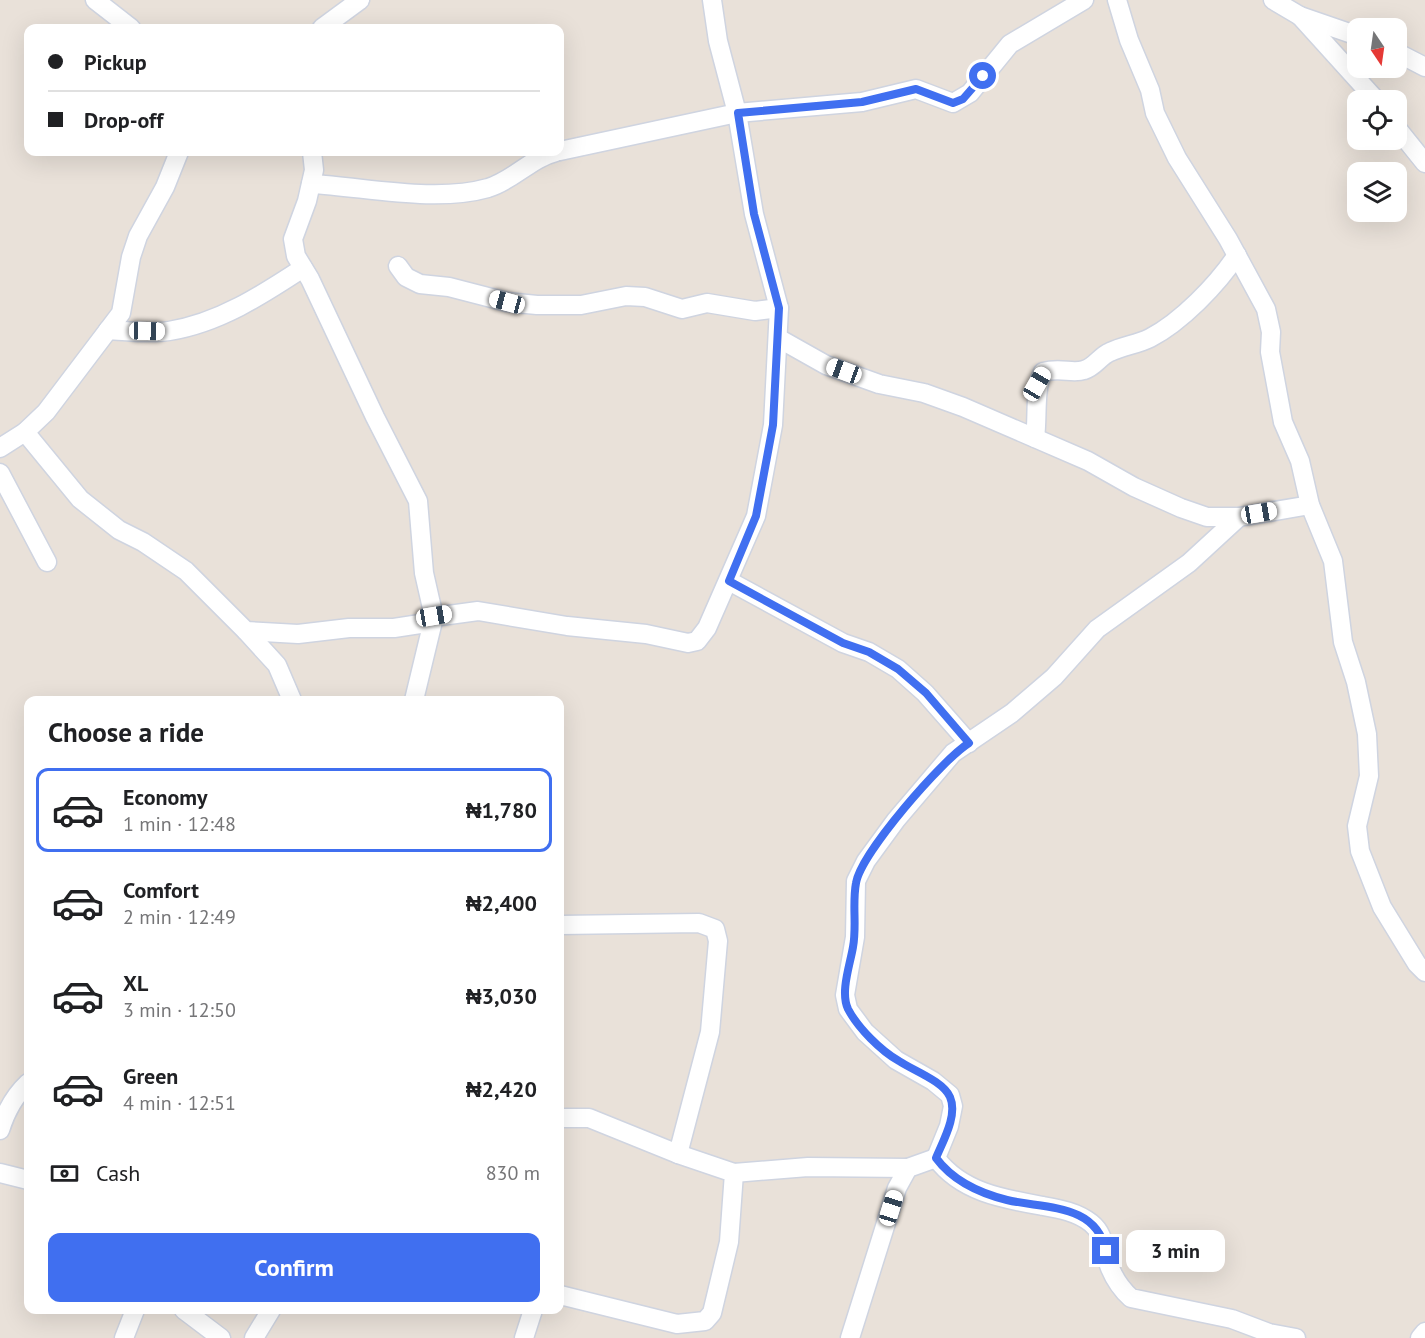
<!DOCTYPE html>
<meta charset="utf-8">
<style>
body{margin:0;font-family:"PT Sans",sans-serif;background:#f2f2f2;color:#202124;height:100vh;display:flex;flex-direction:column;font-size:22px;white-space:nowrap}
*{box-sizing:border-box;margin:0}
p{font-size:20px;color:#757577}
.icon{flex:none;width:33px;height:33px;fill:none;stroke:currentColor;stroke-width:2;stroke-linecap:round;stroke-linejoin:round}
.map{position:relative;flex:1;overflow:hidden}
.drawer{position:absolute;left:24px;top:696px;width:540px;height:618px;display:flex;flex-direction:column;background:#fff;border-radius:12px;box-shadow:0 6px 24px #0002}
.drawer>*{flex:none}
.banner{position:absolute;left:24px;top:24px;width:540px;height:132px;border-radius:12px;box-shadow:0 6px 24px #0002;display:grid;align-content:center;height:132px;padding:0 24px;background:#fff}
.needle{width:39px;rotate:167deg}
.tools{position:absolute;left:1347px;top:18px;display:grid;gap:12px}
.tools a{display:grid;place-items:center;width:60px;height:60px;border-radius:12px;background:#fff;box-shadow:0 6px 24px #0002;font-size:30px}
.end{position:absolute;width:27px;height:27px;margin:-14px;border:8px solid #406ff0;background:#fff;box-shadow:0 0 0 3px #fff}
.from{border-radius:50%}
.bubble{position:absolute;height:42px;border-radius:12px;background:#fff;box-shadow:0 6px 24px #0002;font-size:20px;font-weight:800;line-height:42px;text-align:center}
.car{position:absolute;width:18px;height:36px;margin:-18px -9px;border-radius:8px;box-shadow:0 0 4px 2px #0007;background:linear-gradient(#fff 24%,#345 0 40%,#fff 0 76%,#345 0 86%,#fff 0)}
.banner b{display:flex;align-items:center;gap:21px;height:57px;font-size:22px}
.banner b+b{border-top:2px solid #e0e0e0}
.banner i{width:15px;height:15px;background:#202124}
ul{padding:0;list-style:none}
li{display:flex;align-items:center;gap:18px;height:84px;margin:0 12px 9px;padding:0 12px;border:3px solid transparent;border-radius:12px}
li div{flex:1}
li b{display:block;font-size:22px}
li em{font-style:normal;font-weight:800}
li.on{border-color:#406ff0}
li>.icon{width:54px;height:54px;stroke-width:1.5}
h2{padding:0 24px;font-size:27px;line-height:72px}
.pay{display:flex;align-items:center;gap:15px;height:66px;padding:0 24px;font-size:22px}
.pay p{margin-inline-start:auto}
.primary-button{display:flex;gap:12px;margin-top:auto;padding:12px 24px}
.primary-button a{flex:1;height:69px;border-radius:12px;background:#406ff0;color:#fff;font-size:24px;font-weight:800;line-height:69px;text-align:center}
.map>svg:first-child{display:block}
</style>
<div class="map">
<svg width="1425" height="1338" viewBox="0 0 1425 1338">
<rect width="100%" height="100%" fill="#e9e1d9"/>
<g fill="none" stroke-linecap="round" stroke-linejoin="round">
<!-- minor casing -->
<g stroke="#cfd4e0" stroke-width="21">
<g id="minor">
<polyline points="95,0 131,28"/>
<polyline points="1117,0 1129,40 1150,90 1155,113 1177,158 1228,239 1266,309 1271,332 1270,352 1283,422 1300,461 1310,505 1333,561 1343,642 1356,682 1367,734 1369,776 1357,826 1360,851 1382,907 1417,964 1425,972"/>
<polyline points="1273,0 1300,16 1358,36"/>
<polyline points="1300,16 1376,100"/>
<polyline points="322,28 360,0"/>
<polyline points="1396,52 1425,67"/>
<polyline points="1396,127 1425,163"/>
<polyline points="560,151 737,113 862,102 916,89 953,103 970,93 1010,44 1084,0"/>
<polyline points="312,152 314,170 307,201 293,239 296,256 310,279 375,417 418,501 424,573 434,617 414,700"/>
<path d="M 311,184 C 366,187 435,203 488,188 C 514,180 531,158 556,152"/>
<polyline points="398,266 406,277 420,284 449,287 507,302 537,305 581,305 626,296 645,297 682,309 707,303 755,311 779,308"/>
<path d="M 108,330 C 128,331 150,334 169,331 C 219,323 262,295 303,268"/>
<polyline points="778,338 826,365 879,384 924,393 963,407 1088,461 1134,487 1181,508 1207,517 1239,517 1310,505"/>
<polyline points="25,432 80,499 119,530 143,542 186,571 246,631 298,634 349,628 394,628 420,624 434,617 478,611 567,626 646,634 688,643 697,641 707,628 756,516 773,425 779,308 754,214 737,113 718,41 712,0"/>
<path d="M 1035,438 C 1038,417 1034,389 1043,372 C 1061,367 1072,374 1084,370 C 1095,367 1100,356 1110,352 C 1123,346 1138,344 1150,338 C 1181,322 1217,285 1237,255"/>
<polyline points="0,448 25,432 46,412 121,313 131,257 138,236 165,187 179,152"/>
<polyline points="0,473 47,562"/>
<path d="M 1239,517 L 1189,563 L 1097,629 L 1054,677 L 1012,713 L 953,753 L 896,820 L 866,861 L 856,881 L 855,937 L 845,995 L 848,1009 L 865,1032 L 896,1060 L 933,1081 L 950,1095 L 953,1106 L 949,1126 L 936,1158 C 961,1192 1003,1199 1043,1206 C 1060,1209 1077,1212 1091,1223 C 1106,1235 1103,1251 1110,1268 C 1115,1280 1121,1289 1131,1298 L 1232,1319 L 1269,1333 L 1296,1338"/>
<polyline points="729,581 843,643 869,652 898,669 925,693 969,743"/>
<polyline points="246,631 277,665 292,700"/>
<polyline points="560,925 699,923 715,929 718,941 710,1032 678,1154 589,1118 560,1118"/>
<path d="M 0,1130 C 6,1111 14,1096 28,1083"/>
<polyline points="0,1173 28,1180"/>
<polyline points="734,1173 808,1167 908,1168"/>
<polyline points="560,1295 677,1324 705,1321 712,1313 729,1242 734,1173 678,1154"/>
<polyline points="184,1310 221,1338"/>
<polyline points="124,1338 135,1310"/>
<polyline points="254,1338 271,1310"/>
<polyline points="524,1338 533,1310"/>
<polyline points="850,1338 897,1188 908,1168 936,1158"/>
<polyline points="1420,1338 1425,1332"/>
</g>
</g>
<!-- minor -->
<use href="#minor" stroke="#fff" stroke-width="18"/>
</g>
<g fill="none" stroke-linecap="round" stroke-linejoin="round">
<!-- route -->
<path stroke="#406ff0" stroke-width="8" d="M 983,76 L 963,99 L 953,103 L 916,89 L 862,102 L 738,113 L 754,214 L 779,308 L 773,425 L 762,484 L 756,516 L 729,581 L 843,643 L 869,652 L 898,669 L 926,693 L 969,743 C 942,760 861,853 856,883 C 852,904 857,926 853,947 C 850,965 840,992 848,1009 C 858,1028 881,1051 899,1061 C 914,1071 943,1081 950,1097 C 958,1115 943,1141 936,1158 C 953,1181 979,1193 1007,1200 C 1045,1209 1096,1203 1106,1251"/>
</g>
</svg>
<div class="tools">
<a><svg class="needle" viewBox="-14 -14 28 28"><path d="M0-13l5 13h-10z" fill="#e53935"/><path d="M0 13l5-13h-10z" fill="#757577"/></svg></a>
<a><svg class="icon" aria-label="locate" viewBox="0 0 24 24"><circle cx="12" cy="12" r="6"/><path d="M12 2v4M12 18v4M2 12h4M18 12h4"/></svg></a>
<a><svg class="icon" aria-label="layers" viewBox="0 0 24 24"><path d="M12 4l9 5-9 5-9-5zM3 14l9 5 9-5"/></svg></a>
</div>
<i class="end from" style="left:983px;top:76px"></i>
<i class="end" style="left:1106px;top:1251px"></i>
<div class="bubble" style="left:1126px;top:1230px;width:99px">3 min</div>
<i class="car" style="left:507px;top:302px;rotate:285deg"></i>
<i class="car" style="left:147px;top:331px;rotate:91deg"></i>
<i class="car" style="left:844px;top:371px;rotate:290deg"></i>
<i class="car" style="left:1037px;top:384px;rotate:30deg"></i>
<i class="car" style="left:1259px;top:513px;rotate:80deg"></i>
<i class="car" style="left:434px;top:616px;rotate:80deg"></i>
<i class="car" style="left:891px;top:1208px;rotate:17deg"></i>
<div class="banner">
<b><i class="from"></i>Pickup</b>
<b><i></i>Drop-off</b>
</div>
<section class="drawer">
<h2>Choose a ride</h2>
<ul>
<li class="on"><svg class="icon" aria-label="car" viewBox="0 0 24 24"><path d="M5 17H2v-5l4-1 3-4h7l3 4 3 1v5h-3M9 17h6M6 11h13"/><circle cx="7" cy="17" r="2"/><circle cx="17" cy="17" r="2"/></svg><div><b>Economy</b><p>1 min · 12:48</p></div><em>₦1,780</em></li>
<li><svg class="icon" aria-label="car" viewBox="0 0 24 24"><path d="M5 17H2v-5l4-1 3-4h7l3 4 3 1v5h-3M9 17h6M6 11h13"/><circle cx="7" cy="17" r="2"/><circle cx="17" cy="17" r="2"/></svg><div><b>Comfort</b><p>2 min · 12:49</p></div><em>₦2,400</em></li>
<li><svg class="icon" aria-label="car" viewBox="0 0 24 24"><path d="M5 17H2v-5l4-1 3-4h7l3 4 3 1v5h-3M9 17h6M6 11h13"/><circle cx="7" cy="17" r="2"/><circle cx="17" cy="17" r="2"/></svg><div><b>XL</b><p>3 min · 12:50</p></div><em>₦3,030</em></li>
<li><svg class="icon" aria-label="car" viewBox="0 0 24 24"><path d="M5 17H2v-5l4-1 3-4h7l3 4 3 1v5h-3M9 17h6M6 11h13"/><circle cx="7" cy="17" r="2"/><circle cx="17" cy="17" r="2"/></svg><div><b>Green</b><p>4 min · 12:51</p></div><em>₦2,420</em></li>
</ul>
<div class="pay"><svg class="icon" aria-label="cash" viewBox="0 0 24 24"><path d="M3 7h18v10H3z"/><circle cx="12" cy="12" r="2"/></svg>Cash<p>830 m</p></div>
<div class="primary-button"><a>Confirm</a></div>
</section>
</div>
